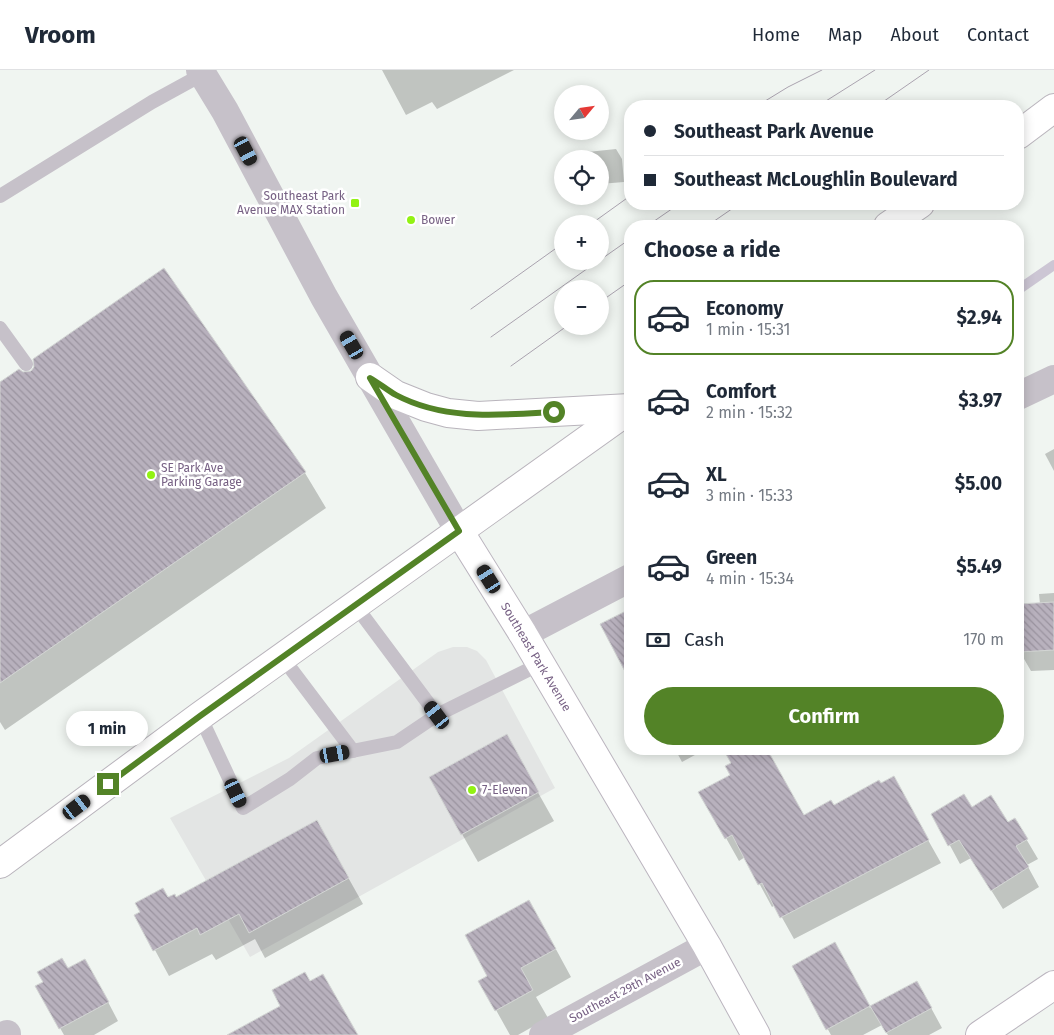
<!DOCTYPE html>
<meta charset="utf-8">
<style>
body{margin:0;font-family:"Fira Sans",sans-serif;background:#f2f2f3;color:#1f2937;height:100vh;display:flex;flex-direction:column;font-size:19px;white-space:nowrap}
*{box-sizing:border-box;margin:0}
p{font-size:16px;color:#747a83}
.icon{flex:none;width:28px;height:28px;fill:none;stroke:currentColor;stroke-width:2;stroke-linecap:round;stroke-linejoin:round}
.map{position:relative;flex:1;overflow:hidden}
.details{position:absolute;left:624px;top:150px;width:400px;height:535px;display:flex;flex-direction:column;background:#fff;border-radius:20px;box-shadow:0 2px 12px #0003}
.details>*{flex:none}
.guide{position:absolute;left:624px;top:30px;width:400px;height:110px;border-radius:20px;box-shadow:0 2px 12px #0003;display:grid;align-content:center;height:110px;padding:0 20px;background:#fff}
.needle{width:32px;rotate:61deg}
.fabs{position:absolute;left:554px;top:15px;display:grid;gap:10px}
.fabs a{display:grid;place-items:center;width:55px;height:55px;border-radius:50%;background:#fff;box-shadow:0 2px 12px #0003;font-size:25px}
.end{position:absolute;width:22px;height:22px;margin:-11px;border:6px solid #538327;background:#fff;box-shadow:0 0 0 2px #fff}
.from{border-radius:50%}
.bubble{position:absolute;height:35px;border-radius:18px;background:#fff;box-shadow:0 2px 12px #0003;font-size:16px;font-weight:700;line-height:35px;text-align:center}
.car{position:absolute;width:15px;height:30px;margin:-15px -8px;border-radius:6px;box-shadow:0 0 4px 1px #0007;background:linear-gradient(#222 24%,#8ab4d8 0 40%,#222 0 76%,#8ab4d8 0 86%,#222 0)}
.guide b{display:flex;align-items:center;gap:18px;height:48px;font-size:19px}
.guide b+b{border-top:1px solid #e0e1e3}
.guide i{width:12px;height:12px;background:#1f2937}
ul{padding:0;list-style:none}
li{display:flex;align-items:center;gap:15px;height:75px;margin:0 10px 8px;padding:0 10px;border:2px solid transparent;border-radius:20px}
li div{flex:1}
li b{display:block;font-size:19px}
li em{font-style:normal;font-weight:700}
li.active{border-color:#538327}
li>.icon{width:45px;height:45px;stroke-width:1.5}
h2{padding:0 20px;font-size:22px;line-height:60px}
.pay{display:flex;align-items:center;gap:12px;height:55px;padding:0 20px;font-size:19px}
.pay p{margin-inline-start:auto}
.button{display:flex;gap:10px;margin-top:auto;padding:10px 20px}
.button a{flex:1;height:58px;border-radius:30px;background:#538327;color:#fff;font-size:20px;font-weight:700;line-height:58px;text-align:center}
header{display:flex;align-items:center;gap:30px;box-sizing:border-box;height:70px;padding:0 25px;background:#fff;border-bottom:1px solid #e0e1e3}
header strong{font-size:24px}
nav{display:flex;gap:28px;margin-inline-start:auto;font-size:18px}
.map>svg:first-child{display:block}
</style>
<header>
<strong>Vroom</strong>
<nav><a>Home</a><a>Map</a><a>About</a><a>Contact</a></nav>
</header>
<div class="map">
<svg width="1054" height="965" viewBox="0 0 1054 965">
<defs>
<pattern id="building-back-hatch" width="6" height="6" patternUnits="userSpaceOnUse" patternTransform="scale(1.25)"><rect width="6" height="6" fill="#b8b1bd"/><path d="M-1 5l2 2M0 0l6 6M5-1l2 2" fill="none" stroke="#9a939f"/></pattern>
</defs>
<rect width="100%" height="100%" fill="#f0f5f1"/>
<!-- built -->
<polygon fill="#e3e5e4" points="453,577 467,577 477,581 486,590 555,718 250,887 170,748 289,688 438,582"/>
<!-- shadow -->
<g fill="#0003">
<polygon points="382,0 514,0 437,39 432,32 406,45"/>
<polygon points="616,79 622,89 624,112 600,114 600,89 579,89 578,83"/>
<polygon points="163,200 305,403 326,438 5,660 0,652 0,314 23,303 31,303"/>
<polygon points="1054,379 1054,401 1045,384"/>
<polygon points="1054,523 1054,600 1031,601 1020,582 1018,535 1040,534 1039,524"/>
<polygon points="660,679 670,679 663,683"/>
<polygon points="675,679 706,679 682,692"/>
<polygon points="724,679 767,679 804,747 833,737 893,708 941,793 794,869 775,835 772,837 745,787 739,791 726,768 732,693"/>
<polygon points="522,694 554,751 478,792 462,764"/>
<polygon points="972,739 1008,754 1015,750 1038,789 1027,795 1039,817 1003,839 971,788 960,794 933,744"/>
<polygon points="331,777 363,834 265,888 255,869 216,890 212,884 169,906 136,845 168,829 176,829"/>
<polygon points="545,859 571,907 536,927 548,948 518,965 510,965 496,940 489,907"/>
<polygon points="846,892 870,938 917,912 942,958 929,965 888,965 882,955 863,965 831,965 793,896"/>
<polygon points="96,909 118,951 94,965 64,965 37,917"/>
</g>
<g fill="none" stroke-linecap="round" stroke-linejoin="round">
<!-- stream -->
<polyline stroke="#ccc6d4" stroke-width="10" points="1018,220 1054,195"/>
</g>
<!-- building -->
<g fill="url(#building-back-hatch)" stroke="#d3d6d4">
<polygon points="164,198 306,402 0,613 0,312 19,299 23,302 31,301 34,297 33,289"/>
<polygon points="1054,532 1054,580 1019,582 1018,534"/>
<polygon points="630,539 630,611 600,554"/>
<polygon points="507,664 539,722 461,765 429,707"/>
<polygon points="723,679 767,679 804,745 831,730 834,735 879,710 881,713 894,706 929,770 780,848 762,813 758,815 732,765 725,769 698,722 730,705 725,696 731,693"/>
<polygon points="964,724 972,737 991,725 1008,752 1015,748 1028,769 1016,776 1029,797 991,821 959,770 948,776 931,744"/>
<polygon points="317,750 349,808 249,863 239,844 200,865 197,858 153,881 134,845 140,842 135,833 163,818 168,827 175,824 176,827"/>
<polygon points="529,830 556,879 521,898 533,920 495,941 478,911 487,906 465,865"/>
<polygon points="835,872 870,936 826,960 792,896"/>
<polygon points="62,888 68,898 85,889 109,932 59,959 35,916 43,912 37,902"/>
<polygon points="305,902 310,911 323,904 358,965 227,965 280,936 272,920"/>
<polygon points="917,911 932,938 886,963 870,936"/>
</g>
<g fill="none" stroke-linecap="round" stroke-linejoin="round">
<!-- secondary casing -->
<g stroke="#bbb5bf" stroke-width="30">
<g id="secondary">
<polyline points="459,461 523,564 707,876 756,965"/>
<polyline points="980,965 1054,915"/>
</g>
</g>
<!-- primary casing -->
<g stroke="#b9b4bc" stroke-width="30">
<g id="primary">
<polyline points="1018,65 1054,38"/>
<polyline points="888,156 920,134"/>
<polyline points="370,307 396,325 426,337 448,343 478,346 630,338"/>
<polyline points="0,794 200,646 630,339"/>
</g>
</g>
<!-- service -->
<g stroke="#c6c1c9" stroke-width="14">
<polyline points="0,126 152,32 203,4"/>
<polyline points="0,258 26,294"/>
<polyline points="355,535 437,645"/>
<polyline points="282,587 353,681"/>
<polyline points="200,646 243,738 290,709 317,688 397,672 437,645 540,594"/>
</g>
<!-- minor -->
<g stroke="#c6c1c9" stroke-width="28">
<polyline points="1018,326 1054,309"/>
<polyline points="523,564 630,508"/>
<polyline points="7,964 7,965"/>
<polyline points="543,965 707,876"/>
</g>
<!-- tertiary -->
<polyline stroke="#c6c1c9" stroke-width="28" points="200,0 225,41 324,227 459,461"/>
<!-- secondary -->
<use href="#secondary" stroke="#fff" stroke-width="28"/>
<!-- primary -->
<use href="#primary" stroke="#fff" stroke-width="28"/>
<!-- tram -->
<g stroke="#aaa3af" stroke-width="1">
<polyline points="757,36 788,17 822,0"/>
<polyline points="818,36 875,0"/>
<polyline points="877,36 929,0"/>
<polyline points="591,154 630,126"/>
<polyline points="647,156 679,134"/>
<polyline points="707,156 739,134"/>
<polyline points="600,190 630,169"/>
<polyline points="600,232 630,211"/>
<polyline points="471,239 562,174"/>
<polyline points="491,267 598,191"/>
<polyline points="511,296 567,256"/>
</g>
</g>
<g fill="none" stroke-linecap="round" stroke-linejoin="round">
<!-- route -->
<path stroke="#538327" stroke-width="6" d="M 108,714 L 200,646 L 459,461 L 370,308 C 379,313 387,320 396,325 C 445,351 500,345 554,342"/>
</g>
<!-- markers -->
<g fill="#92f213" stroke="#fff" stroke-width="2">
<rect x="350" y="128" width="10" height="10" rx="2.5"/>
<circle cx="411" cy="150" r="5"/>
<circle cx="151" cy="405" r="5"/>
<circle cx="472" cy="720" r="5"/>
</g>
<g text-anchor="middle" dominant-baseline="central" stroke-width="5" stroke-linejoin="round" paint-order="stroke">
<!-- poi labels -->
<g font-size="12" fill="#776184" stroke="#fff" text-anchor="start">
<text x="345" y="126" text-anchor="end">Southeast Park<tspan x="345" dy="14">Avenue MAX Station</tspan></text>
<text x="421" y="150">Bower</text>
<text x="161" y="398">SE Park Ave<tspan x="161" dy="14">Parking Garage</tspan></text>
<text x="482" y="720">7-Eleven</text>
</g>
<!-- street labels -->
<g font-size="12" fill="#776184" stroke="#fff">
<text transform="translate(536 587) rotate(59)">Southeast Park Avenue</text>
<text transform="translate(625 920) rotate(-28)">Southeast 29th Avenue</text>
</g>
</g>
</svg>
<div class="fabs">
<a><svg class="needle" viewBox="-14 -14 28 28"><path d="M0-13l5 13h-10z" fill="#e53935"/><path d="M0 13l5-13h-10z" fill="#747a83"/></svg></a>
<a><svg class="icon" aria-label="locate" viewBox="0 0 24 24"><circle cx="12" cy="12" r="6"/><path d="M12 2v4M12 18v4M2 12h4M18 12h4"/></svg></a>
<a>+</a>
<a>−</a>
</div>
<i class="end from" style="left:554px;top:342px"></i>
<i class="end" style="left:108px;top:714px"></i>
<div class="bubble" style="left:66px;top:641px;width:82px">1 min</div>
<i class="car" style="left:246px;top:81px;rotate:152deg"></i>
<i class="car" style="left:352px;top:275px;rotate:330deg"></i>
<i class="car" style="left:489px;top:509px;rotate:328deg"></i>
<i class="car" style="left:437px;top:645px;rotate:323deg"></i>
<i class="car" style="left:335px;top:684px;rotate:80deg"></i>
<i class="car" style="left:236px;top:723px;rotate:155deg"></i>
<i class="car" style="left:77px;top:737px;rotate:53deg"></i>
<div class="guide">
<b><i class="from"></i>Southeast Park Avenue</b>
<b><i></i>Southeast McLoughlin Boulevard</b>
</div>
<section class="details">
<h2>Choose a ride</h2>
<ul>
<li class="active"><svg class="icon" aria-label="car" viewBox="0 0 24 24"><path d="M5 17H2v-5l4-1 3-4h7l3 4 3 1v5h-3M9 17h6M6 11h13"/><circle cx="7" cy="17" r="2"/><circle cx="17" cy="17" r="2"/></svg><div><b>Economy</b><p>1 min · 15:31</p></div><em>$2.94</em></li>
<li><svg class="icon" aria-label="car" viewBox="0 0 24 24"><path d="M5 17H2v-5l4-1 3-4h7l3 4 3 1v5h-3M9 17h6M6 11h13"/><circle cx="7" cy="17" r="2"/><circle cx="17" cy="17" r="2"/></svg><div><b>Comfort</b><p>2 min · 15:32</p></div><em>$3.97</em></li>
<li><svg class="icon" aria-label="car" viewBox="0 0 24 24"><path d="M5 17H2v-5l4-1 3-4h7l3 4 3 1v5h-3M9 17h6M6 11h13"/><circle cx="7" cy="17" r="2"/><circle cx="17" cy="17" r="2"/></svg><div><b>XL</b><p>3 min · 15:33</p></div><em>$5.00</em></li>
<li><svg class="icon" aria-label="car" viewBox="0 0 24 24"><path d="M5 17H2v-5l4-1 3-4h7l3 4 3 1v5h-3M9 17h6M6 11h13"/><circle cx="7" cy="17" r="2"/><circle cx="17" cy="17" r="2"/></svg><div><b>Green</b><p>4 min · 15:34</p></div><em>$5.49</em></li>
</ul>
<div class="pay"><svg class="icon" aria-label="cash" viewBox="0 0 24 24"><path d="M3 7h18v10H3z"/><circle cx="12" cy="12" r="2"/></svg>Cash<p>170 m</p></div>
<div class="button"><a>Confirm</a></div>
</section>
</div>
